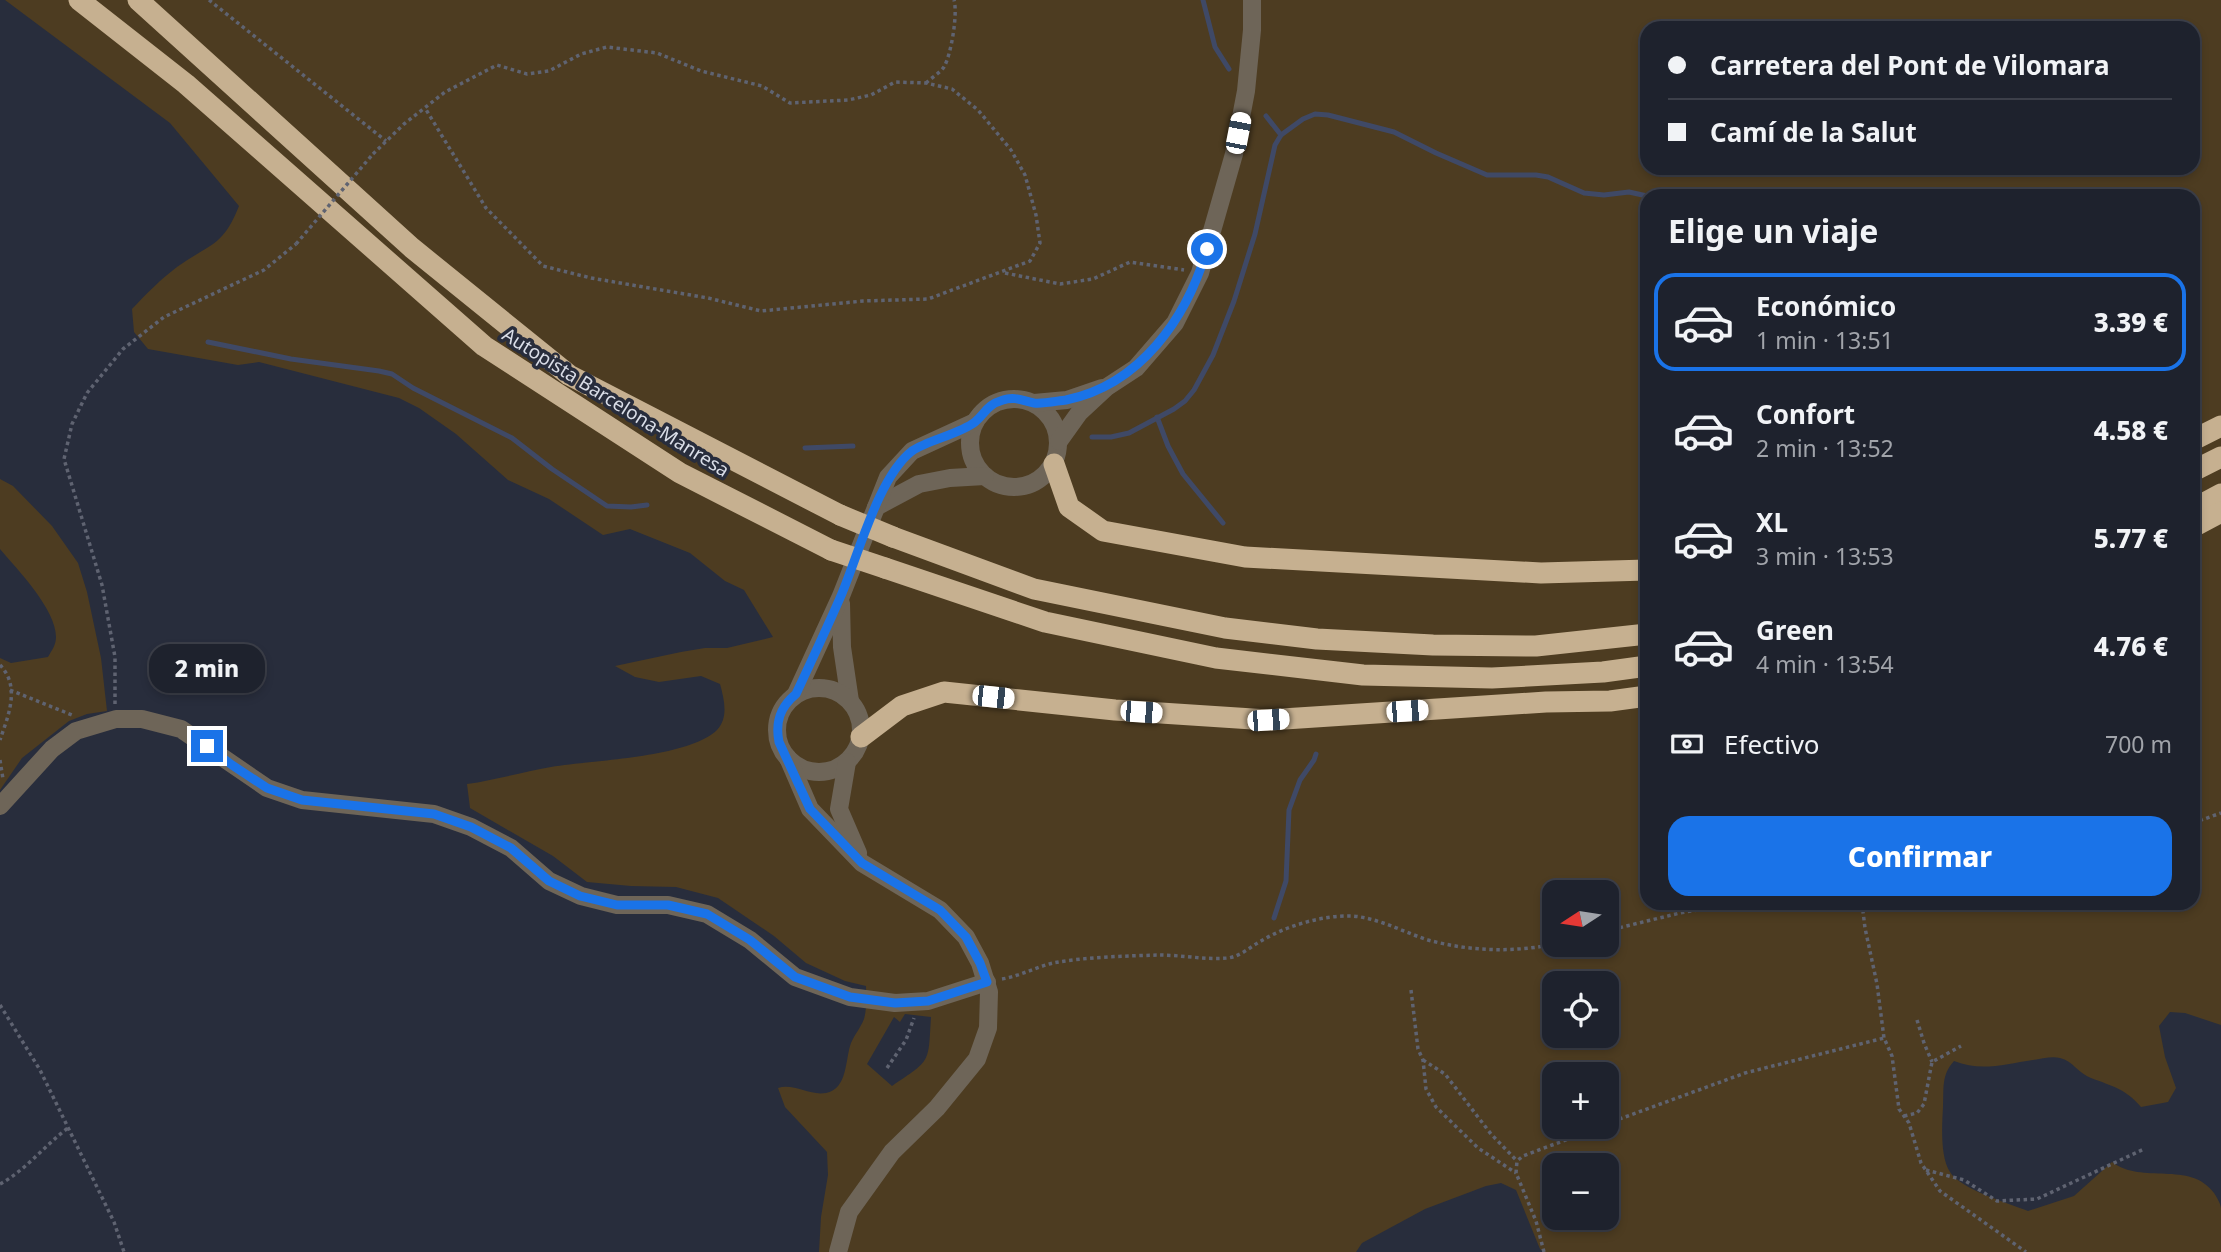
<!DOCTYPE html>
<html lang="es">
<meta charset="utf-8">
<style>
body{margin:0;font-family:"Noto Sans",sans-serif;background:#262a35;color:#f1f3f6;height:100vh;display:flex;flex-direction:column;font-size:26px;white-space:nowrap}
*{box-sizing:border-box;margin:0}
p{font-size:23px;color:#a1a4aa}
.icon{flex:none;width:38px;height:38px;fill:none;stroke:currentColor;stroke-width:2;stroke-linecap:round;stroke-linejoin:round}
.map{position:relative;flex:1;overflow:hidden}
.side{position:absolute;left:1640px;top:189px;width:560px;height:721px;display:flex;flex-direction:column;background:#1e222d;border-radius:21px;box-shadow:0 4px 10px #0003,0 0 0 2px #3c3f49}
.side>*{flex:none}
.top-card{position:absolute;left:1640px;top:21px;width:560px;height:154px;border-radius:21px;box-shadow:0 4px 10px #0003,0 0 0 2px #3c3f49;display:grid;align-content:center;height:154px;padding:0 28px;background:#1e222d}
.needle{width:46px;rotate:258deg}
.controls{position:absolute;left:1542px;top:880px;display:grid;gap:14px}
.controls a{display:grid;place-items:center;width:77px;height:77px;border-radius:14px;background:#1e222d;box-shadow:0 4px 10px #0003,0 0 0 2px #3c3f49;font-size:35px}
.end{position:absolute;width:32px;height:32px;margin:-16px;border:9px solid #1a73e8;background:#fff;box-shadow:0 0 0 4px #fff}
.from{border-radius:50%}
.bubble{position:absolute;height:49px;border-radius:21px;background:#1e222d;box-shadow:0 4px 10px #0003,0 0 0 2px #3c3f49;font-size:23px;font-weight:800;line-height:49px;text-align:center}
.car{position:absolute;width:21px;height:42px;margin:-21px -10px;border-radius:9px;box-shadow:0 0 5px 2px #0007;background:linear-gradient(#fff 24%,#345 0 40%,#fff 0 76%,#345 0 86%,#fff 0)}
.top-card b{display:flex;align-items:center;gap:24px;height:66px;font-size:26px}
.top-card b+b{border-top:2px solid #3c3f49}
.top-card i{width:18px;height:18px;background:#f1f3f6}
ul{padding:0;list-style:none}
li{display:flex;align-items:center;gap:21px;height:98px;margin:0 14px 10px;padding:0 14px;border:4px solid transparent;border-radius:21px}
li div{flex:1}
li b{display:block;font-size:26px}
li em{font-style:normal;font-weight:800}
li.active{border-color:#1a73e8}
li>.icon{width:63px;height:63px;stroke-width:1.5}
h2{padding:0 28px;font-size:32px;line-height:84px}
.pay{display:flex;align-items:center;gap:18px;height:77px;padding:0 28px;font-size:26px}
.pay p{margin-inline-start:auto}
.button{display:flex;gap:14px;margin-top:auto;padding:14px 28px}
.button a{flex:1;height:80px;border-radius:21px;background:#1a73e8;color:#fff;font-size:28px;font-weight:800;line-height:80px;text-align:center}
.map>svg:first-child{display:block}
</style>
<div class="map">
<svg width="2221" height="1252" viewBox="0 0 2221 1252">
<rect width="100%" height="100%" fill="#282d3c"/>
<!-- green -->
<g fill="#4d3c21" fill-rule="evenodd">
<path d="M 5,0 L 2221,0 L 2221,1025 L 2185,1013 L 2170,1012 L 2159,1026 L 2165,1057 L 2176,1088 L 2168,1102 L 2141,1107 C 2126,1089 2112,1086 2091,1078 C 2079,1074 2073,1061 2060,1058 C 2052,1056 2041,1059 2033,1060 C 2005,1064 1981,1072 1954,1061 C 1941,1075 1944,1089 1943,1107 C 1942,1125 1940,1157 1950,1172 C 1960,1189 2010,1204 2028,1211 L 2074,1196 L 2112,1162 C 2142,1185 2190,1160 2214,1193 C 2217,1198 2220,1202 2221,1208 C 2221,1222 2221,1238 2221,1252 L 1544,1252 L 1540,1249 L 1516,1190 L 1501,1183 L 1486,1186 L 1425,1209 L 1362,1243 L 1356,1252 L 819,1252 L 821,1217 L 828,1175 L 827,1152 L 785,1107 L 778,1088 C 794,1083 809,1096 826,1093 C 848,1089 845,1059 851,1043 C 855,1034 861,1027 864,1019 C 867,1009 866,996 866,986 L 845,981 L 806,963 L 774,936 L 718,898 L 676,887 L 631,886 L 587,882 L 553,856 L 470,808 L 467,784 C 495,780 523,772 551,767 C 592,760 688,758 717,730 C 729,717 724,699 720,684 L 701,676 L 659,682 L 635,677 L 615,666 L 681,652 L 705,648 L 727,648 L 773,637 L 744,590 L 725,581 L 690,553 L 630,529 L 603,535 L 549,499 L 508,480 L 456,434 L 419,408 L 399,398 L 259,362 L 238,365 L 148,349 L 134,332 L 132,309 C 146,294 161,279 177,267 C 209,244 223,247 239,206 L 170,123 ZM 1647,28 L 2193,28 L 2193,168 L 1647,168 ZM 1647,196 L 2193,196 L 2193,903 L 1647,903 ZM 1554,892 L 1606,892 L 1606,945 L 1554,945 ZM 1554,984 L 1606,984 L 1606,1036 L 1554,1036 ZM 905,1014 L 931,1017 C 928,1064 932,1059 892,1086 L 867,1064 L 894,1017 L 900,1022 ZM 1554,1074 L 1606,1074 L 1606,1127 L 1554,1127 ZM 1554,1166 L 1606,1166 L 1606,1218 L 1554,1218 Z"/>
<path d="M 0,479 L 13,486 L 52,526 L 78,563 L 87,592 L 101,658 L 107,711 L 87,714 L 69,721 L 22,758 L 0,790 L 0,658 L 11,663 L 48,657 C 52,650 56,645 56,637 C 56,609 17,569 0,549 Z"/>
</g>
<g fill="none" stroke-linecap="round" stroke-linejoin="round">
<!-- stream -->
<g stroke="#3f4966" stroke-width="5">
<polyline points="1203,0 1215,47 1229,69"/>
<polyline points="1266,116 1281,135"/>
<polyline points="208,342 291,359 379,371 392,374 413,388 512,438 552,469 607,506 631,507 647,505"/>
<polyline points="1157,417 1168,446 1183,474 1223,523"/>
<polyline points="1092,437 1111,437 1129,433 1174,409 1185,401 1194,390 1213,355 1234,301 1255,234 1275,145 1281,135 1303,119 1315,114 1328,115 1394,132 1436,153 1487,175 1536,175 1548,177 1584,193 1604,195 1629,192 1647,196"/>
<polyline points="805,448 853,446"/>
<polyline points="1274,918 1286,881 1289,810 1300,780 1314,760 1316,754"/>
</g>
<!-- path -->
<g stroke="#5f6371" stroke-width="3.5" stroke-dasharray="3.5 3.5" stroke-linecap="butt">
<polyline points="209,0 386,141"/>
<path d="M 926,83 C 931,78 940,73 944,67 C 951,55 958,14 954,0"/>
<polyline points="373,154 404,124 445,92 497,65 527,74 549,71 581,54 607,47 657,53 701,71 762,86 790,103 848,100 871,95 895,82 926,83 952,89 978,110 1011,150 1025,175 1036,215 1040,243 1030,261 928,299 863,301 761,311 708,298 591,278 543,266 486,208 425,108"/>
<polyline points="1005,273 1060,284 1093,279 1130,262 1184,270"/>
<path d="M 0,665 C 21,687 8,716 0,740"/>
<polyline points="10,690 72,715"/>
<polyline points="115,704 115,657 102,585 64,459 72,424 87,393 123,349 164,317 264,270 296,244"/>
<polyline points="0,760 3,779"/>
<polyline points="2193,823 2221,813"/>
<polyline points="1862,903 1865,928 1877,984 1884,1038 1892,1056 1899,1109 1909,1123 1921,1163 1940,1191 2026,1252"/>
<polyline points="1606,931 1680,913 1737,903"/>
<path d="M 1002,979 C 1020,976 1036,967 1053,963 C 1085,957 1126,956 1159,955 C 1181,955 1206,960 1228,958 C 1241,956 1250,947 1261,941 C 1286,926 1322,915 1352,916 C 1379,918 1403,932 1428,940 C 1468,951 1513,953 1554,944"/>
<polyline points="1411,990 1418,1049 1423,1060 1426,1089 1436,1107 1478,1148 1516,1173"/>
<polyline points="0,1005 40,1070 114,1222 124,1252"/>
<polyline points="1917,1020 1924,1043 1932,1062"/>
<polyline points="1423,1060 1445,1074 1491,1134 1517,1161"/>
<polyline points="887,1068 906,1040 914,1018"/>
<polyline points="1904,1116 1917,1113 1924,1104 1932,1062 1961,1046"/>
<polyline points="1606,1124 1745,1073 1884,1038"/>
<polyline points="1926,1170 1964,1180 1997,1201 2037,1199 2144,1149"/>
<path d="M 0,1184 C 26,1170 44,1146 68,1128"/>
<polyline points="1544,1252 1536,1221 1516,1173 1517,1161 1523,1156 1600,1127"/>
</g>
<!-- minor -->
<polyline stroke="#6e6558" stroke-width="18" points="0,806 52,749 76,731 116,719 142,719 181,729 267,788 302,800 434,814 471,827 511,848 549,881 581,896 617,905 668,905 707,914 750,940 795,977 850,997 895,1003 928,1001 987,982"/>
<!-- tertiary -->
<g stroke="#6e6558" stroke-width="18">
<circle cx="1014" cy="443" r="44"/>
<polyline points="1034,403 1067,400 1102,388"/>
<polyline points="1059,441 1079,413 1107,387 1136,368 1175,323 1200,273 1234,154 1246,91 1252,30 1252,0"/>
<polyline points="876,507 919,484 950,478 985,476"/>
<polyline points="841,603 842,647 850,701"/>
<circle cx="819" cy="730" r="42"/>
<polyline points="796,694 841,596 888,477 912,451 975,422"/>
<polyline points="788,758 810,809 862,863 940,910 966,937 980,963 989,992 988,1028 977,1059 937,1108 892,1152 849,1212 838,1252"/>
<polyline points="847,762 839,809 858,853"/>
</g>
<!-- motorway -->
<g stroke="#c6b090" stroke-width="21">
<polyline points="79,0 186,84 484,346 680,473 831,550"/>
<polyline points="138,0 412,248 569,375 840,515"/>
<polyline points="2193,440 2221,426"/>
<polyline points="1054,464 1069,507 1103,531 1245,557 1541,573 1647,570"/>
<polyline points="2193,471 2221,457"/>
<polyline points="2193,509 2221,494"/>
<polyline points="2193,527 2221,512"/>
<polyline points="893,537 1034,589 1225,628 1317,639 1433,645 1536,646 1647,634"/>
<polyline points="885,568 1045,622 1216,658 1363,675 1492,678 1603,672 1647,666"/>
<polyline points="861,737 902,706 944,692 1115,710 1268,720 1546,702 1610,701 1647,696"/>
</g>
<!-- path-bridge -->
<polyline stroke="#5f6371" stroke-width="3.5" stroke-dasharray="3.5 3.5" stroke-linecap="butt" points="296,244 373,154"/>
<!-- motorway-bridge -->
<g stroke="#c6b090" stroke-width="21">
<polyline points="840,515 893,537"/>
<polyline points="831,550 885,568"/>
</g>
</g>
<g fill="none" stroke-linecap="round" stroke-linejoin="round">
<!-- route -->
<path stroke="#1a73e8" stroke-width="9" d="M 207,746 L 232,765 L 267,788 L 302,800 L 434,814 L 471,827 L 511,848 L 549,881 L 580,896 L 617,905 L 668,905 L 707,914 L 750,940 L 795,977 L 850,997 L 895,1003 L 928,1001 L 987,982 L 980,963 L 966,937 L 940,910 L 862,863 L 810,809 L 779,742 C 775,722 780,707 796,694 C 811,662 826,630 840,598 C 858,557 878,477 912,451 C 928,440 960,434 975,422 C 986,413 986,405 1003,400 C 1015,396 1023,401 1034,403 C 1043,404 1057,401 1066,400 C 1140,385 1187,318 1207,249"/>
</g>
<g text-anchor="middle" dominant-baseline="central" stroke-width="7" stroke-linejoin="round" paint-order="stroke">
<!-- street labels -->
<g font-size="19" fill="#dadee8" stroke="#282d3c">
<text transform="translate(616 402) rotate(32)">Autopista Barcelona-Manresa</text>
</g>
</g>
</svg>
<div class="controls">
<a><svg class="needle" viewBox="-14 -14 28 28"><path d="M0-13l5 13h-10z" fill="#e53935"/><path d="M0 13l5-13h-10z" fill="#a1a4aa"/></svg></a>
<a><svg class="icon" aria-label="locate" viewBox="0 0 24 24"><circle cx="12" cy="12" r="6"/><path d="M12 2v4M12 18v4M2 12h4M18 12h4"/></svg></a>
<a>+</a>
<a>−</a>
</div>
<i class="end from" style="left:1207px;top:249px"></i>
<i class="end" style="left:207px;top:746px"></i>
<div class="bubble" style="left:149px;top:644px;width:116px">2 min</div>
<i class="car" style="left:1238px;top:133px;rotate:11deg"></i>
<i class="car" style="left:993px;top:697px;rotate:96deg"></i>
<i class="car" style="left:1407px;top:711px;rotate:86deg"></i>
<i class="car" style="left:1141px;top:712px;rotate:94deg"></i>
<i class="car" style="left:1268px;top:720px;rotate:86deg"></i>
<div class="top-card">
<b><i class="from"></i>Carretera del Pont de Vilomara</b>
<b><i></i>Camí de la Salut</b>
</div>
<section class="side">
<h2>Elige un viaje</h2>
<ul>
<li class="active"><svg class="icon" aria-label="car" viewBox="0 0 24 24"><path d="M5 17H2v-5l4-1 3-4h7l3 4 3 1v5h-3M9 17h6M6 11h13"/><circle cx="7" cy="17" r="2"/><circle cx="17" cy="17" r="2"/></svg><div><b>Económico</b><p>1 min · 13:51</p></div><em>3.39 €</em></li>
<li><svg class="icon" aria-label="car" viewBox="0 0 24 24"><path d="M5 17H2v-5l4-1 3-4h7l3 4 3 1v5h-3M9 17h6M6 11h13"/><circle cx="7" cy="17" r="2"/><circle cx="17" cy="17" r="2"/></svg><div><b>Confort</b><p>2 min · 13:52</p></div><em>4.58 €</em></li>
<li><svg class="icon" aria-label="car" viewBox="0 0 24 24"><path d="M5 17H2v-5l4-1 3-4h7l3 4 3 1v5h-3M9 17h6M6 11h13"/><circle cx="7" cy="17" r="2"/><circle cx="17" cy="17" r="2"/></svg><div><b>XL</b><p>3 min · 13:53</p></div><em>5.77 €</em></li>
<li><svg class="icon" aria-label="car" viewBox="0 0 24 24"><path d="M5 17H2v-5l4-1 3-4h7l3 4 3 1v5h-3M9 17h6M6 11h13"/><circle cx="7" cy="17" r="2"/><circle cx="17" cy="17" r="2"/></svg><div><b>Green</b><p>4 min · 13:54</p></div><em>4.76 €</em></li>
</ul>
<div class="pay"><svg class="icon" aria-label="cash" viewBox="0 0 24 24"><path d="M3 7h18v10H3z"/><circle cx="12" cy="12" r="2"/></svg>Efectivo<p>700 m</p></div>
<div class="button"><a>Confirmar</a></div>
</section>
</div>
